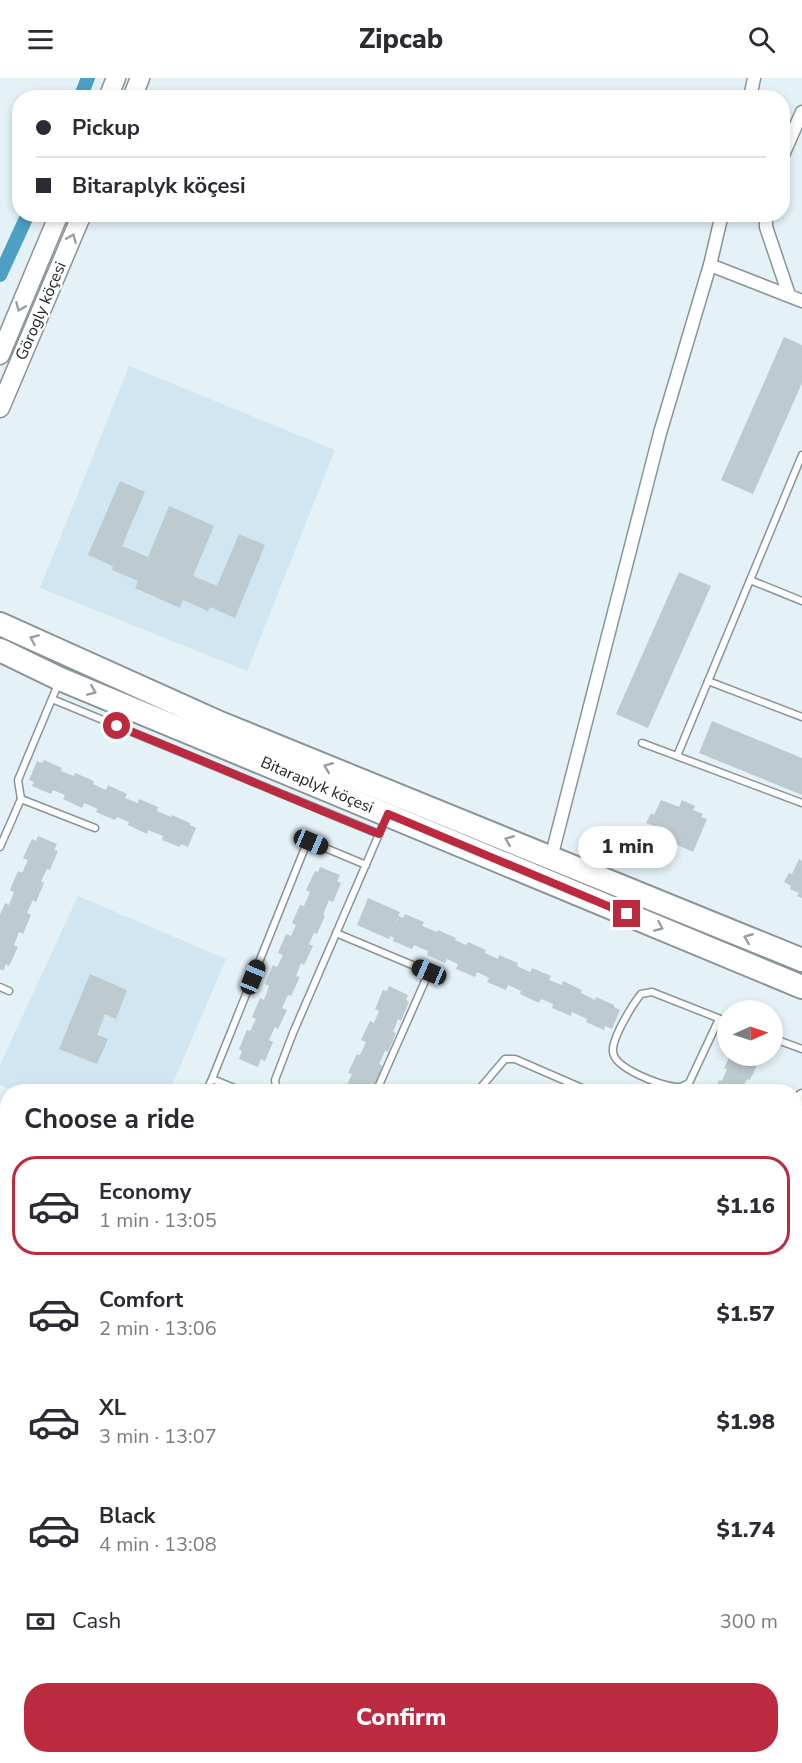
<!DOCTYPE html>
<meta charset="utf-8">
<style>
body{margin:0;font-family:"Nunito Sans",sans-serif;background:#f7f7f7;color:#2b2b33;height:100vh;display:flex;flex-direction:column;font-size:22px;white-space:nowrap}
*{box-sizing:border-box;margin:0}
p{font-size:20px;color:#7c7c81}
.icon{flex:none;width:33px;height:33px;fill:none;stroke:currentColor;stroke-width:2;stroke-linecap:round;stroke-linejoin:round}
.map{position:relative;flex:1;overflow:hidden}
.side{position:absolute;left:0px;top:1006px;width:802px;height:680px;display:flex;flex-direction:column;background:#fff;border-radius:24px 24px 0 0;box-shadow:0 3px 9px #0003}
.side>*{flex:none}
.guide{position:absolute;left:12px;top:12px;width:778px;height:132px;border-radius:24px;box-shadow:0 3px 9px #0003;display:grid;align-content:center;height:132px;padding:0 24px;background:#fff}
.needle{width:39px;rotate:87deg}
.controls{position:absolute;left:717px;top:922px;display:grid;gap:12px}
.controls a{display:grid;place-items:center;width:66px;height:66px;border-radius:50%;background:#fff;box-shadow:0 3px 9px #0003;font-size:30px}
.end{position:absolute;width:27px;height:27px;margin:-14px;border:8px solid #bb2a3f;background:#fff;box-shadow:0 0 0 3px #fff}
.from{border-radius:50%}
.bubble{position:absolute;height:42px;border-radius:21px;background:#fff;box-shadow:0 3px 9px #0003;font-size:20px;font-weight:800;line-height:42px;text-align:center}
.car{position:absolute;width:18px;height:36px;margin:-18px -9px;border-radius:8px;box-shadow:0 0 4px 2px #0007;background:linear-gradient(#222 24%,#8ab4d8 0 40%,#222 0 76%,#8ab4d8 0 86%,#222 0)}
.guide b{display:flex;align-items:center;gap:21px;height:57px;font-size:22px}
.guide b+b{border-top:2px solid #e1e1e2}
.guide i{width:15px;height:15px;background:#2b2b33}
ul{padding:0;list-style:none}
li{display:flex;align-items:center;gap:18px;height:99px;margin:0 12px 9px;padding:0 12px;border:3px solid transparent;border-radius:24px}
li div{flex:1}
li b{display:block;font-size:22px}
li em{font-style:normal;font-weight:800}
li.selected{border-color:#bb2a3f}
li>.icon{width:54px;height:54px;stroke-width:1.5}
h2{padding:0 24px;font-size:27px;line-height:72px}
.pay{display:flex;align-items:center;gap:15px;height:66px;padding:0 24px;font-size:22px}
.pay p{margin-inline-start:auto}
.button{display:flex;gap:12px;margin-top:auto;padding:12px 24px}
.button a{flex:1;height:69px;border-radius:24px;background:#bb2a3f;color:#fff;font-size:24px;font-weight:800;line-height:69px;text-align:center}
header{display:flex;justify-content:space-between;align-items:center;height:78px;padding:0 24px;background:#fff;font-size:27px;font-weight:800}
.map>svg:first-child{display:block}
</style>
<header><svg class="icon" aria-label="menu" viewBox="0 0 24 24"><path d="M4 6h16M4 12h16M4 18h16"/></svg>Zipcab<svg class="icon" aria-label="search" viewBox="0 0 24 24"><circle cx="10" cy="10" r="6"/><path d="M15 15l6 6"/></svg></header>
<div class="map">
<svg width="802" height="1685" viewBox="0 0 802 1685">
<rect width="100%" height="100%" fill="#e4f1f7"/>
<!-- built -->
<g fill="#d2e6f1">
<polygon points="129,288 335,372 247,593 40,510"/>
<polygon points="78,818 226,881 169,1014 17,1014 0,1007 0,987"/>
<polygon points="795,1440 802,1443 802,1685 693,1685 685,1679 795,1678"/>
</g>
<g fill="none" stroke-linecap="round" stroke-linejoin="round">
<!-- canal -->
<g stroke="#4da0c3" stroke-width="14">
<polyline points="80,20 88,0"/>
<polyline points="0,197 28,136"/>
</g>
</g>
<!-- building -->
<g fill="#bdcad0">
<polygon points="784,259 802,267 802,305 753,416 721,402"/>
<polygon points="120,403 145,414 122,468 148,479 169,428 214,448 193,498 217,508 239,456 265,467 235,540 210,529 208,533 183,522 180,530 135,510 138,503 112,492 113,488 88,477"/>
<polygon points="679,494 711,508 648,650 616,636"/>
<polygon points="712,643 802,680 802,717 699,675"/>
<polygon points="44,682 62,690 61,693 74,698 75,695 94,703 93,706 106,712 108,707 127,716 125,720 138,725 139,721 158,729 157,733 171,739 172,737 190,745 190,747 196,750 188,769 181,766 180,769 162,762 163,758 148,752 147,756 128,747 129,744 117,739 115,742 96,734 98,731 84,725 82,730 63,721 65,717 53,712 51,716 32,708 34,704 29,702 37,683 42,685"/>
<polygon points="661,722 679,729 682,722 695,728 693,732 703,736 701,739 707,741 693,774 660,759 661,755 652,751 654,748 646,745 651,735 654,737"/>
<polygon points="38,758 57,766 54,772 58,773 50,792 47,791 41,803 44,805 36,824 33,822 27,835 31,837 23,856 19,854 14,867 18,869 9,888 6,886 3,893 0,891 0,837 5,825 9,827 14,814 10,812 18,793 22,795 28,782 23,780 32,761 36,763"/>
<polygon points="799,781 802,783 802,820 797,818 799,815 790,811 791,808 784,804 789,795 792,796"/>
<polygon points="320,789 340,797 337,803 341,805 333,824 329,822 323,837 325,838 317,856 314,855 309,866 313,868 304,887 301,885 296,898 300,899 291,918 288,917 282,930 287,932 278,951 275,949 269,962 273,964 265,983 261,981 258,989 239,981 242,973 239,971 247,952 250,953 256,941 252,939 260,920 264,922 269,908 265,906 273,887 277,889 283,877 278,875 286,856 291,858 296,847 292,845 300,827 304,828 310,814 306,812 315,793 318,794"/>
<polygon points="368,820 400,834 394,849 399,838 403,840 405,836 424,844 422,848 437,854 438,852 456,860 455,862 466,867 468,864 486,872 485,875 498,881 499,877 518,885 517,888 530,894 532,890 551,898 549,902 562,907 563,903 582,912 581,915 595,922 596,919 614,927 614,929 620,932 612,951 605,948 604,952 586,944 587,941 572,934 571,938 552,930 553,926 541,921 539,925 520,916 521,913 508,907 506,912 487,904 489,900 477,894 475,899 456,891 458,886 447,881 445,885 427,877 428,873 414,867 412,871 393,863 394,860 390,858 389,861 357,847"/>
<polygon points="90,896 127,912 116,941 105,936 97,957 108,961 97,986 59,971"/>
<polygon points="389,908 408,917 406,922 409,924 401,943 398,941 393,954 396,955 388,974 385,973 379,986 383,988 375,1007 371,1005 367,1014 340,1014 343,1007 346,1009 352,996 348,995 357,976 360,977 366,964 361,962 370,943 374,945 379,933 375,931 383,912 387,913"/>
<polygon points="730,978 757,978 755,982 759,983 750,1002 747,1001 742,1012 746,1014 714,1014 719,1002 722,1003 727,991 724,990"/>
<polygon points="524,1009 535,1014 514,1014 515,1010 522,1013"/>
<polygon points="2,1081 8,1084 8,1115 0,1112 0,1086"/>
<polygon points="802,1109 802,1135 796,1132 800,1125 795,1123"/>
<polygon points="795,1172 802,1175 802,1282 795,1279"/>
<polygon points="0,1599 8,1602 8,1636 0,1654"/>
</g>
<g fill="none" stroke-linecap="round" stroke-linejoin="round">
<!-- lane casing -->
<g stroke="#89949a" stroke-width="9">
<g id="lane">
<polyline points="750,502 802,523"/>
<polyline points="708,603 802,639"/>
<polyline points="59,604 18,702 21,721 95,750"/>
<polyline points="52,621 379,756"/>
<polyline points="642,665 802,725"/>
<polyline points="677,678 802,377"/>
<polyline points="0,769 21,721"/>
<polyline points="336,855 429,894 376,1014"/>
<polyline points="0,909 9,913"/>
<path d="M 719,941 L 689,1005 C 685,1007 681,1010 676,1009 C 660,1007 615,991 613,974 C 611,961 633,926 641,916 L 652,914 L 728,944"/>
<polyline points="772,960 802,971"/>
<polyline points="206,1014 212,1001"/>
<polyline points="244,1014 212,1001 306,767 311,764 366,787"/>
<polyline points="277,1014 275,1002 293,955 386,740"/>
<polyline points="477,1014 505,981 515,981 591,1014"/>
<polyline points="0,1181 8,1184"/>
<polyline points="0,1457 8,1439"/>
<polyline points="0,1564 8,1567"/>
<polyline points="0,1673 8,1676"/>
<polyline points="14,1678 29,1685"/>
<polyline points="216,1678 233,1685"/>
<polyline points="49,1685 52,1678"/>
<polyline points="318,1685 321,1678"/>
<polyline points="553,1685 558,1678"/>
</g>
</g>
<!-- street casing -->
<g stroke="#89949a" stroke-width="15">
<g id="street">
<polyline points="750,20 754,0"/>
<polyline points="783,77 802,34"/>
<polyline points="766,136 766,149 789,217"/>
<polyline points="710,187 802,223"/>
<polyline points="551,780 660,355 710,187 722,136"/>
<polyline points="795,1034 802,1018"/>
<polyline points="795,1417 802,1420"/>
</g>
</g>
<!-- secondary casing -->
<g stroke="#89949a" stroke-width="21">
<g id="secondary">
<polyline points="108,20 116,0"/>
<polyline points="132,20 140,0"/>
<polyline points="0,277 59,136"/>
<polyline points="0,330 82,136"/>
</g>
</g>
<!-- highway casing -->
<g stroke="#89949a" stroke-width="26">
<g id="highway">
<polyline points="0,546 220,645 802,882"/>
<polyline points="0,572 60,601 802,909"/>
</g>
</g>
<!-- lane -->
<use href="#lane" stroke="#fff" stroke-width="6"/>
<!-- street -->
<use href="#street" stroke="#fff" stroke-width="12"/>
<!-- secondary -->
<use href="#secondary" stroke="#fff" stroke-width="18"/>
<!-- highway -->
<use href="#highway" stroke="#fff" stroke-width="22"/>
</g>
<!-- one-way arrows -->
<defs><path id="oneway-chevron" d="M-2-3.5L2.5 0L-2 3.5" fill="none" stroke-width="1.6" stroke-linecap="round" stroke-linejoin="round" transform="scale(1.5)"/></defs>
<g stroke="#9b9d9e">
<use href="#oneway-chevron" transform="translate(72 160) rotate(-67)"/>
<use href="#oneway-chevron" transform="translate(20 229) rotate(113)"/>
<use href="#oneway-chevron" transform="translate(34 561) rotate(-156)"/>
<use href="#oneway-chevron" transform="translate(92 613) rotate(23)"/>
<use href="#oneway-chevron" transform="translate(328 689) rotate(-158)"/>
<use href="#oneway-chevron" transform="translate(509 762) rotate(-158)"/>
<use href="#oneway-chevron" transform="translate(659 849) rotate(23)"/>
<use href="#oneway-chevron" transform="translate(748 860) rotate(-158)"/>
</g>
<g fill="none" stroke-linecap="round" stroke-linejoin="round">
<!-- route -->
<path stroke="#bb2a3f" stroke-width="8" d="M 117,648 C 205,683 291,721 379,756 L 388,736 L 627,836"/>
</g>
<g text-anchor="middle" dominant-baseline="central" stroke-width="4.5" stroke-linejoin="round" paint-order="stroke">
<!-- street labels -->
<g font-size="16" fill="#202527" stroke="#fff">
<text transform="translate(41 233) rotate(-67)">Görogly köçesi</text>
<text transform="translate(317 707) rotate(23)">Bitaraplyk köçesi</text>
</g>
</g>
</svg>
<div class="controls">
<a><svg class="needle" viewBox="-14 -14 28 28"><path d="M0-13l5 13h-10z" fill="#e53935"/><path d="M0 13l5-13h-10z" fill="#7c7c81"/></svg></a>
</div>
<i class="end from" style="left:117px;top:648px"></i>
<i class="end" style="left:627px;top:836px"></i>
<div class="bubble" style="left:578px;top:748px;width:99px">1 min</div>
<i class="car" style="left:311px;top:764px;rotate:113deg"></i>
<i class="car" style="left:429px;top:894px;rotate:293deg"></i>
<i class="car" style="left:253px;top:899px;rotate:22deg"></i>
<div class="guide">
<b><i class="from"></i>Pickup</b>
<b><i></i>Bitaraplyk köçesi</b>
</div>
<section class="side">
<h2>Choose a ride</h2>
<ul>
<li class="selected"><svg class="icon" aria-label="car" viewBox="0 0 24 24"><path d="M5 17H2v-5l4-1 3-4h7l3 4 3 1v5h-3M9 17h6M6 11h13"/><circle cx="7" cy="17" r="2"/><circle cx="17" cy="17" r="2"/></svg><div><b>Economy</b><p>1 min · 13:05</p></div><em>$1.16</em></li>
<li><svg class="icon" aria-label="car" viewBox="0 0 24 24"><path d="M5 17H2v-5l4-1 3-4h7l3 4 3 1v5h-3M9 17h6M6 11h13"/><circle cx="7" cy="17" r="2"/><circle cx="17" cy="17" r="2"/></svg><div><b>Comfort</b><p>2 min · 13:06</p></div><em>$1.57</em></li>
<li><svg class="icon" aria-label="car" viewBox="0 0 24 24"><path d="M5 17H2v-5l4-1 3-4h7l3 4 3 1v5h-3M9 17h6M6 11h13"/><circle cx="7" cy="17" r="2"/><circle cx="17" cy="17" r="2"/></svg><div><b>XL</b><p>3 min · 13:07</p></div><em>$1.98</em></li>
<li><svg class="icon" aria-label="car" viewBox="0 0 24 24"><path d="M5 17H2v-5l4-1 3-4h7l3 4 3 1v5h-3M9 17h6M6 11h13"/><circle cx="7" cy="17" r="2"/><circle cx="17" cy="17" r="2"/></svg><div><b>Black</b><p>4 min · 13:08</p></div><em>$1.74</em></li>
</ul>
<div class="pay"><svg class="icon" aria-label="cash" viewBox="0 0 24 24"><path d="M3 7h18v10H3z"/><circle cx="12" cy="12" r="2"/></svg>Cash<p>300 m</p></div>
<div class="button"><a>Confirm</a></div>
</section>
</div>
